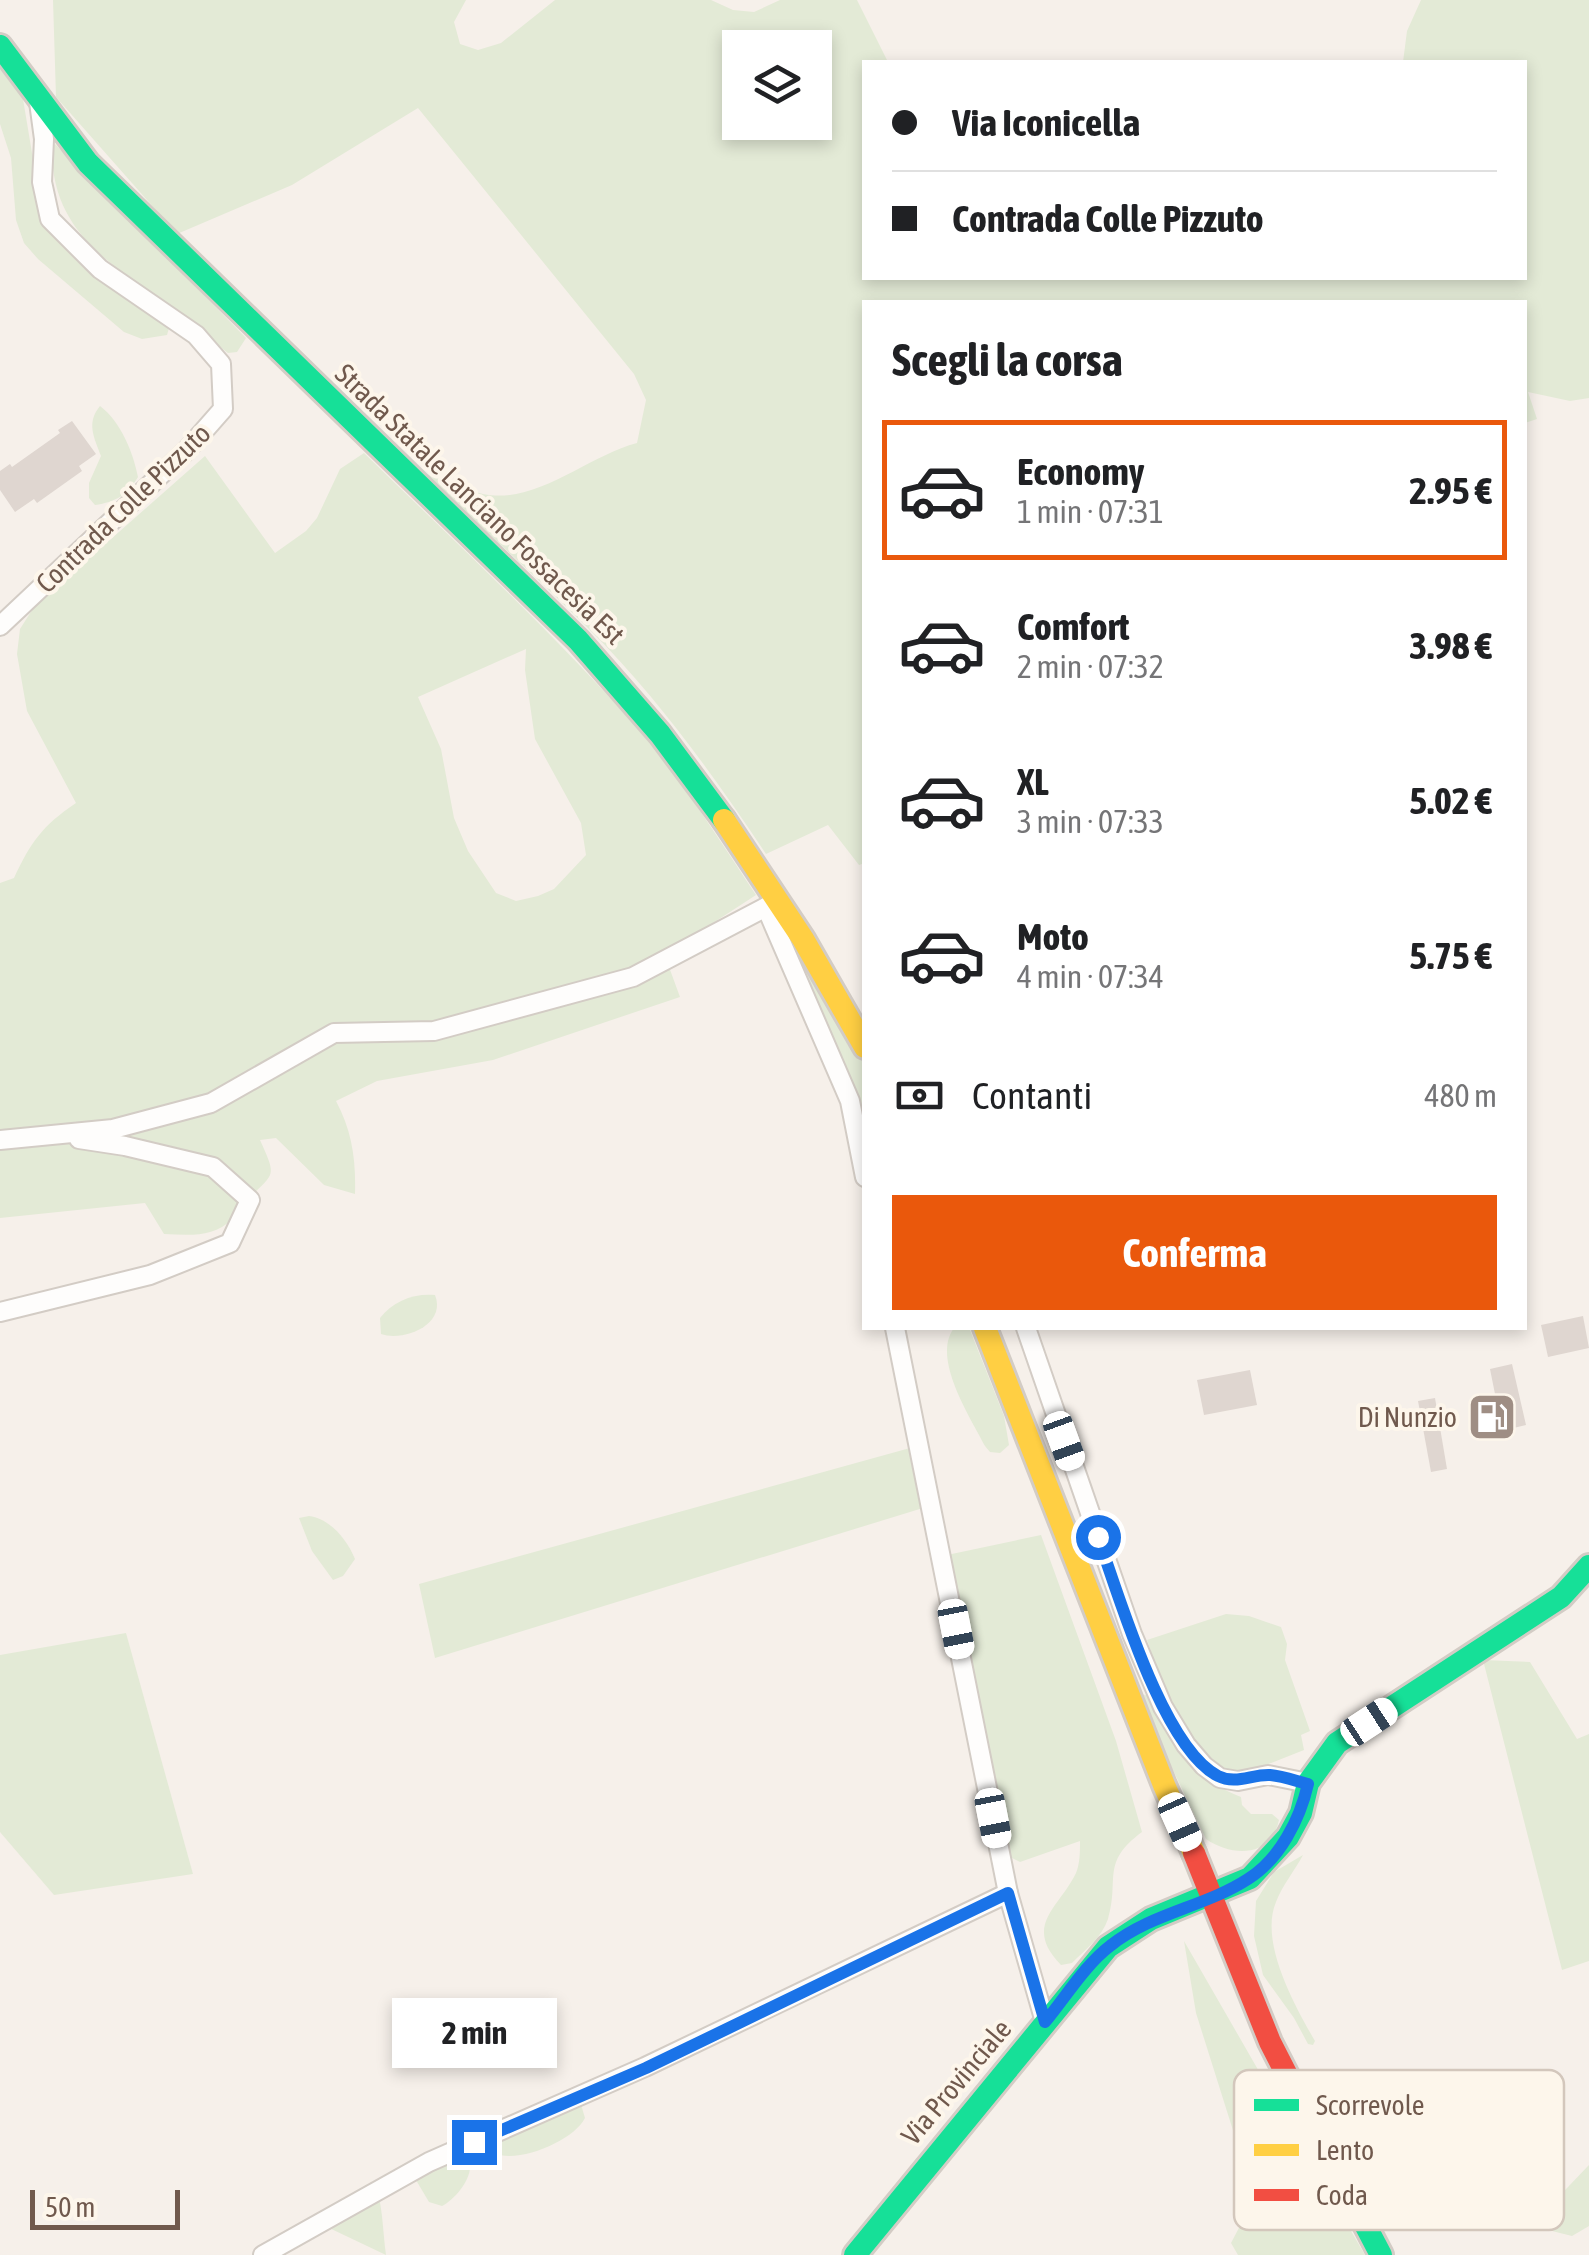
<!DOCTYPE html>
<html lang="it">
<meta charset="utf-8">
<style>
body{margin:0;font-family:"Asap Condensed",sans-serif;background:#f2f2f2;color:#202124;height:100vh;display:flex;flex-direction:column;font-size:38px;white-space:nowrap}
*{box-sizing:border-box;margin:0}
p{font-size:32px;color:#757577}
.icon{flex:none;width:55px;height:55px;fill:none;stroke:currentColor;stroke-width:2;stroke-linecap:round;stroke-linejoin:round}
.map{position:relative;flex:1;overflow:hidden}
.sheet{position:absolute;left:862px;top:300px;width:665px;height:1030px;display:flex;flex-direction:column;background:#fff;border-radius:0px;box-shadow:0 5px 15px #0003}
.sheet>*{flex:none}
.top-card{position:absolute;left:862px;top:60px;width:665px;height:220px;border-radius:0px;box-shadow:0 5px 15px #0003;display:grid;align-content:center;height:220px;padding:0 30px;background:#fff}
.buttons{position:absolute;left:722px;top:30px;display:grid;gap:20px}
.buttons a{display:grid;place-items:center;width:110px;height:110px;border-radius:0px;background:#fff;box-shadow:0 5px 15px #0003;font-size:50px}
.scale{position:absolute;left:30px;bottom:25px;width:150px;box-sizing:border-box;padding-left:10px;border:5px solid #70594d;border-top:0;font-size:28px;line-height:35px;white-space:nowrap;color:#70594d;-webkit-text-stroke:8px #fdf6eb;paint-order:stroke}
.end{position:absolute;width:45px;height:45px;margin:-22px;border:12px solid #1a73e8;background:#fff;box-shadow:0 0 0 5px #fff}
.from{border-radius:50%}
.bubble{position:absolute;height:70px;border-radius:0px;background:#fff;box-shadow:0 5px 15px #0003;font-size:32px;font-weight:700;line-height:70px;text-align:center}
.car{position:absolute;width:30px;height:60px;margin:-30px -15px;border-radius:12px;box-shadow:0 0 8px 2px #0007;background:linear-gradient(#fff 24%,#345 0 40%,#fff 0 76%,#345 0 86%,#fff 0)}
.top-card b{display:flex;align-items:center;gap:35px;height:95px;font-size:38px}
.top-card b+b{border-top:2px solid #e0e0e0}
.top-card i{width:25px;height:25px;background:#202124}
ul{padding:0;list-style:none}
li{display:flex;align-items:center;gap:30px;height:140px;margin:0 20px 15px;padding:0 10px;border:5px solid transparent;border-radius:0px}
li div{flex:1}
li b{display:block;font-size:38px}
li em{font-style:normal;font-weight:700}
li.active{border-color:#ea580c}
li>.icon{width:90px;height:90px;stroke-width:1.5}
h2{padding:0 30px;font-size:45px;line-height:120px}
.pay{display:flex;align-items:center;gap:25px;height:110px;padding:0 30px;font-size:38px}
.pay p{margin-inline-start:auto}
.primary-button{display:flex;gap:20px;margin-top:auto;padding:20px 30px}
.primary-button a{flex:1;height:115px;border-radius:0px;background:#ea580c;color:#fff;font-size:40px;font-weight:700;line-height:115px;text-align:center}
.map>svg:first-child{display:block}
</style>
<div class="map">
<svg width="1589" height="2255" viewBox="0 0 1589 2255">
<rect width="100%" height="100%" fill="#f6f0ea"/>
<!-- green -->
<g fill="#e3ead6" fill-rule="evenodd">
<path d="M 53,0 L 466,0 L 454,22 L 460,44 L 478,50 L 501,43 L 555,0 L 711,0 L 733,10 L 754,12 L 780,0 L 857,0 L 888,62 L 865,62 L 865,278 L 1525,278 L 1525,62 L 1403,62 L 1407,31 L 1421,0 L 1589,0 L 1589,398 L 1570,401 L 1528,392 L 1537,419 L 1525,423 L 1525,302 L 865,302 L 865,863 L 859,865 L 828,825 L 766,854 C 714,776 658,698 591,631 C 537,577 479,526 424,473 C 443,480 463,489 483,494 C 537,505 587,456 637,443 L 646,400 L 634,374 L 418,108 L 292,185 L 177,234 L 56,97 ZM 740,48 L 815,48 L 815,122 L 740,122 Z"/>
<polygon points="0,69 23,99 41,207 95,269 169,328 167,335 142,339 124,332 38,259 24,243 16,220 11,158 0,124"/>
<path d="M 55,144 L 246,338 L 237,352 L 228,353 C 209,339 193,322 174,309 C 112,264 50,233 52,146 Z"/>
<path d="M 100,406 C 121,422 133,452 138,477 C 127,495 116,502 95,505 L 89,498 L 89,483 L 101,456 C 94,437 86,423 100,406 Z"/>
<path d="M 364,453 C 456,543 552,631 637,728 C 682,780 718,838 756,895 L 673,949 L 669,967 L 680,997 L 493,1060 L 377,1081 L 336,1101 C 352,1131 356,1159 355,1194 L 324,1185 L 276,1138 L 260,1140 C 277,1178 275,1172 247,1200 C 241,1205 238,1213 232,1219 C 214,1238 189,1235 164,1234 L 145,1203 L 0,1218 L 0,883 L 14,878 C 31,842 42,826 76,803 L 27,711 L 17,654 L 20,629 L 34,607 L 205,456 L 275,553 L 306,531 L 317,518 L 340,469 ZM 526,649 L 525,670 L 535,739 L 581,823 L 586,855 L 554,889 L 538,896 L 516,901 L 496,893 L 468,851 L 454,818 L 441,749 L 418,697 Z"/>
<polygon points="811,970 865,1063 865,1156 803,971"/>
<path d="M 435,1295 C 447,1325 403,1342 381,1334 L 380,1318 C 393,1301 414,1293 435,1295 Z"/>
<path d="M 954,1328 L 970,1330 L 1004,1416 L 1009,1445 L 1000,1453 L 990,1452 L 985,1446 C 971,1418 931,1358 954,1328 Z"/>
<polygon points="910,1448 923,1508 435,1658 419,1584"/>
<path d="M 309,1516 C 331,1519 347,1540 355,1559 L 343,1576 L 333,1580 L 312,1551 L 299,1518 Z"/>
<path d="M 1041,1535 L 1116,1741 L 1142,1832 C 1100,1863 1120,1879 1108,1919 C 1102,1937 1085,1950 1072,1963 L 1061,1965 C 1022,1925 1060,1907 1076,1873 C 1080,1864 1080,1851 1080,1841 L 1020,1862 L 1010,1857 L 1001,1837 L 947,1555 Z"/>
<path d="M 1226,1614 L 1249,1616 L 1281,1627 L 1287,1644 L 1285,1660 L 1310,1731 L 1301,1735 L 1304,1750 L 1238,1776 C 1183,1756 1165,1690 1147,1640 Z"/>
<polygon points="126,1633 193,1874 54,1895 0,1832 0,1655"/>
<polygon points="1483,1660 1530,1662 1577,1739 1589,1734 1589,1961 1562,1970"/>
<path d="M 1136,1693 L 1154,1697 C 1180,1747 1185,1775 1241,1797 L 1242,1805 L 1251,1814 L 1272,1814 L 1279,1820 C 1271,1858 1232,1857 1206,1839 Z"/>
<path d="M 1303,1855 C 1295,1870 1282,1886 1276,1902 C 1259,1942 1295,2006 1315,2041 L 1313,2045 L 1308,2044 L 1294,2018 L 1263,1975 L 1254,1936 L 1256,1901 L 1274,1872 Z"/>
<polygon points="1184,1941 1344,2219 1365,2255 1238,2255 1231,2243 1251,2205 1248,2178 1196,2013"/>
<path d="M 580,2101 L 585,2118 C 573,2143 500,2173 483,2144 Z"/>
<path d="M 458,2154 L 470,2167 C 470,2181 454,2200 442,2206 L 429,2202 L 413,2175 Z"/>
<polygon points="1589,2165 1589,2226 1572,2236 1552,2231 1546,2210"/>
<path d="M 378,2193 C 383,2213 383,2234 386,2255 L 325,2226 Z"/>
</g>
<!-- building -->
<g fill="#dfd6d0">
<polygon points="72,421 96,454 79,466 82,471 37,503 34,499 15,512 0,490 0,471 10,464 12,467 60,433 58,430"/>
<polygon points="1583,1316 1589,1348 1548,1357 1541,1325"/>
<polygon points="1512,1364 1526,1425 1480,1436 1471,1399 1495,1394 1490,1369"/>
<polygon points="1250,1370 1257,1405 1204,1415 1197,1380"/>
<polygon points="1435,1398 1447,1469 1431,1472 1418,1401"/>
</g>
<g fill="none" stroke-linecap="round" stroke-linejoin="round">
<!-- street casing -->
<g stroke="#d3ccc5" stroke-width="22">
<g id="street">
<polyline points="0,626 187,450 223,409 221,364 196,335 100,269 50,219 42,182 44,139 39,102"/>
<polyline points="776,902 766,907 850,1101 865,1177"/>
<polyline points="0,1140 113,1129 211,1103 334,1033 434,1031 633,977 766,907"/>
<polyline points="0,1312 150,1275 230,1243 250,1200 213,1167 125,1146 79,1139"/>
<polyline points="895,1328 1008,1893 1045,2022"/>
<polyline points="1026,1328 1132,1634 1163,1707 1186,1745 1204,1766 1220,1778 1238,1781 1268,1775 1308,1783"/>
<polyline points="263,2255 429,2162 645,2067 1008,1893"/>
</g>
</g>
<!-- fast casing -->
<g stroke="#d3ccc5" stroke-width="28">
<g id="fast">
<polyline points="0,46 88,163 578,640 660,734 724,820"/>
<polyline points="1293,2087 1381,2255"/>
<polyline points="855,2255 1108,1947 1151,1919 1250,1878 1288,1837 1301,1813 1308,1783 1337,1743 1561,1597 1589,1566"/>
</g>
</g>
<!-- slow casing -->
<g stroke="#d3ccc5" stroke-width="28">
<g id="slow">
<polyline points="724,820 803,939 865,1047"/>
<polyline points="985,1328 1164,1785 1194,1853"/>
</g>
</g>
<!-- jam casing -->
<g stroke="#d3ccc5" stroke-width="28">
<polyline id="jam" points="1194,1853 1270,2042 1293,2087"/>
</g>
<!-- street -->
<use href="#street" stroke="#fefdfc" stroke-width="18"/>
<!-- fast -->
<use href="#fast" stroke="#16e098" stroke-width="22"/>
<!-- slow -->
<use href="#slow" stroke="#ffcf43" stroke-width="22"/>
<!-- jam -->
<use href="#jam" stroke="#f24e42" stroke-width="22"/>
</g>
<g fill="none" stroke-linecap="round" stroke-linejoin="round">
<!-- route -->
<path stroke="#1a73e8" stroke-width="12" d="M 474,2142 L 646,2068 L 1008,1893 L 1045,2022 C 1065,1998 1085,1965 1110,1946 C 1151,1913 1205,1907 1248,1879 C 1280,1859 1300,1819 1308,1784 C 1296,1781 1283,1776 1270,1775 C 1252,1774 1236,1785 1218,1776 C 1163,1748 1119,1596 1098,1537"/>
</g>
<!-- icons -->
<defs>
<g id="fuel-square" transform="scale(2.5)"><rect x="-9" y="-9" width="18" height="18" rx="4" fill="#9f8e84" stroke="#fdf6eb"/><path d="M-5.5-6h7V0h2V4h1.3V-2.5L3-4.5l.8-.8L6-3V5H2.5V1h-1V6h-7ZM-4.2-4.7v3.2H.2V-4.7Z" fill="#fff"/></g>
</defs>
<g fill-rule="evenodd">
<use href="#fuel-square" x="1492" y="1417"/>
</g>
<g text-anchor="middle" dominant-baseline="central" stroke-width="8" stroke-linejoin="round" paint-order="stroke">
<!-- street labels -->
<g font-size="28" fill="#70594d" stroke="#fdf6eb">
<text transform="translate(480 504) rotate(44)">Strada Statale Lanciano Fossacesia Est</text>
<text transform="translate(123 508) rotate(-44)">Contrada Colle Pizzuto</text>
<text transform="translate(956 2082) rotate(-50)">Via Provinciale</text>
</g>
<!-- poi labels -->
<g font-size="28" fill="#70594d" stroke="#fdf6eb" text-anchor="end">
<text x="1457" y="1417">Di Nunzio</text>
</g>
</g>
<!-- legend -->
<rect x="1234" y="2070" width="330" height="160" rx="15" fill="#fdf6eb" stroke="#d3c7bc" stroke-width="2.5"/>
<rect x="1254" y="2099" width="45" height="12" fill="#16e098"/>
<rect x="1254" y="2144" width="45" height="12" fill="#ffcf43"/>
<rect x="1254" y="2189" width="45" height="12" fill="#f24e42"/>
<g font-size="28" fill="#70594d">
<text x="1316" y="2115">Scorrevole</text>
<text x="1316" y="2160">Lento</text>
<text x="1316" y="2205">Coda</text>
</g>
</svg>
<div class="buttons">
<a><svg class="icon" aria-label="layers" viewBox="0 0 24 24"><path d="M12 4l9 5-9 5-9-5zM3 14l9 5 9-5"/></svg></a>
</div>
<div class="scale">50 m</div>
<i class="end from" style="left:1098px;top:1537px"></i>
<i class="end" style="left:474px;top:2142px"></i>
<div class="bubble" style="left:392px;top:1998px;width:165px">2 min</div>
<i class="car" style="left:1064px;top:1441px;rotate:160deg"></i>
<i class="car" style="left:956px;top:1629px;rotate:169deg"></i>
<i class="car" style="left:1369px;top:1722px;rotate:57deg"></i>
<i class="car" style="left:993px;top:1818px;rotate:169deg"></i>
<i class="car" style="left:1180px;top:1822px;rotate:156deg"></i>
<div class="top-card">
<b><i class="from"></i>Via Iconicella</b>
<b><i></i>Contrada Colle Pizzuto</b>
</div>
<section class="sheet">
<h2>Scegli la corsa</h2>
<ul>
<li class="active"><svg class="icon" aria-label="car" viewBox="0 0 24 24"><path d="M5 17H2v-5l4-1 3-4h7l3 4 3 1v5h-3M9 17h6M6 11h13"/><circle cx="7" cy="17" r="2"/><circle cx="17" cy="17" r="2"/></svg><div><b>Economy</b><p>1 min · 07:31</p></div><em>2.95 €</em></li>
<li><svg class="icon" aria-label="car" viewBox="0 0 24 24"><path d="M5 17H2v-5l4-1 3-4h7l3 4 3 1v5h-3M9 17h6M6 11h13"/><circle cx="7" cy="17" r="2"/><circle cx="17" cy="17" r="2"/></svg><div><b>Comfort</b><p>2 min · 07:32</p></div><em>3.98 €</em></li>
<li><svg class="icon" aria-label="car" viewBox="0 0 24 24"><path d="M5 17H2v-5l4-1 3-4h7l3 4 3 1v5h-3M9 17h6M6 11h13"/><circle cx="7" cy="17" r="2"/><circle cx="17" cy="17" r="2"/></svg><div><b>XL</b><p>3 min · 07:33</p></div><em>5.02 €</em></li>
<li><svg class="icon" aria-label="car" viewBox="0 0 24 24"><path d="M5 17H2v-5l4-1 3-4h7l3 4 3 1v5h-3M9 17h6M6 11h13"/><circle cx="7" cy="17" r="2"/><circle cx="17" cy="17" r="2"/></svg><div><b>Moto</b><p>4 min · 07:34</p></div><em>5.75 €</em></li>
</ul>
<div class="pay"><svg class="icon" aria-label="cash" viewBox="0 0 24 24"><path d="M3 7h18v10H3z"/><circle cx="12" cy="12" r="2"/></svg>Contanti<p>480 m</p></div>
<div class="primary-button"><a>Conferma</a></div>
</section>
</div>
